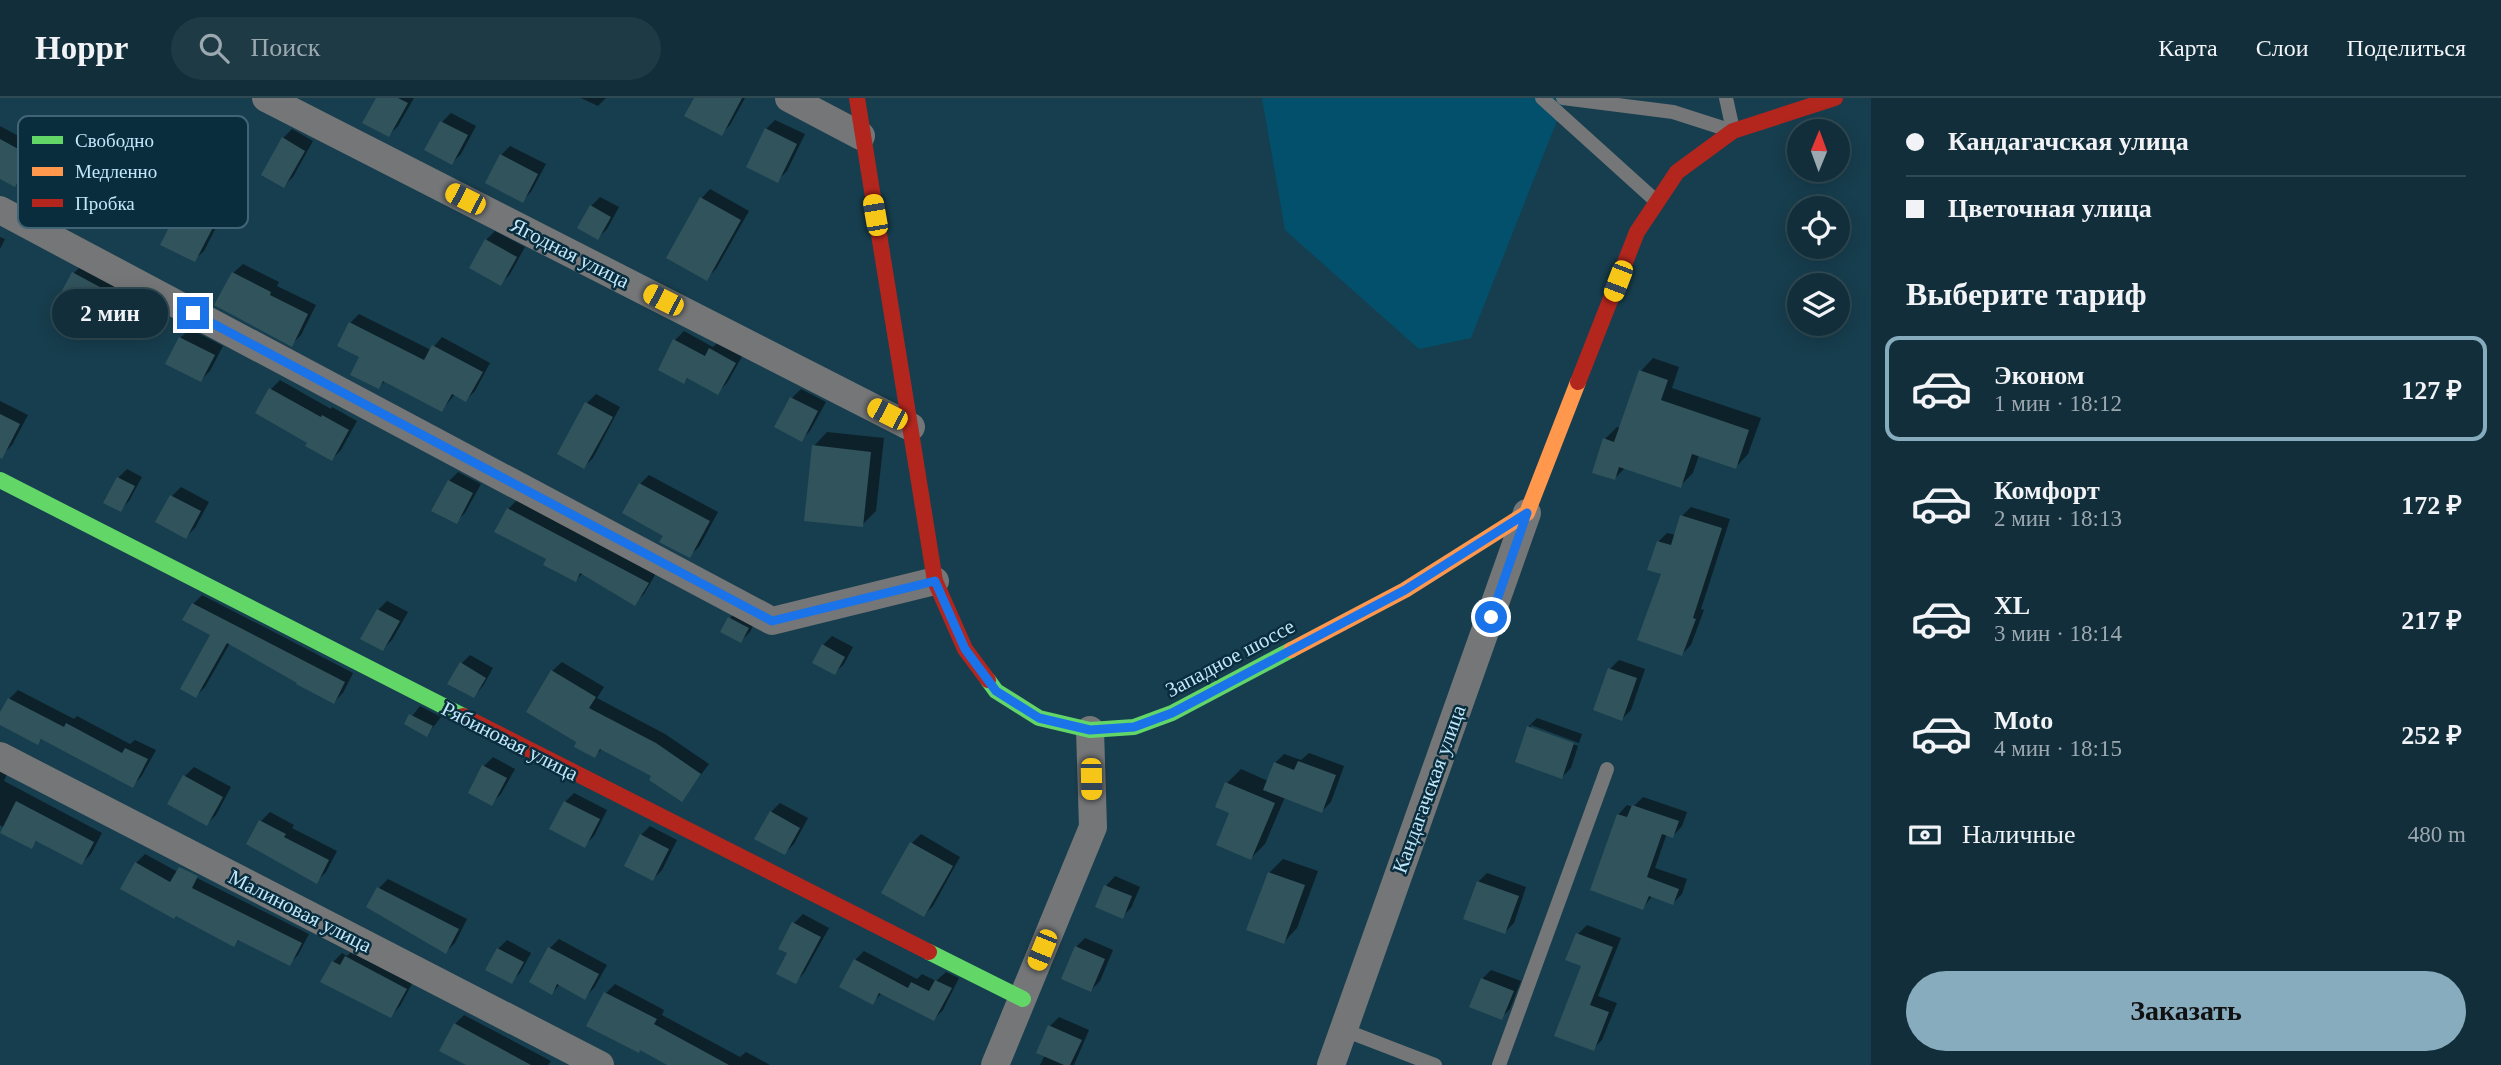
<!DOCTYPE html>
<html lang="ru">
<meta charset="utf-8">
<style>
body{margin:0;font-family:Georgia,serif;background:#1e3a45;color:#f1f3f6;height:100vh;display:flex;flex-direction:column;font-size:26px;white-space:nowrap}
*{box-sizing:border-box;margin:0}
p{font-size:23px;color:#9ca8af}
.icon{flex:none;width:38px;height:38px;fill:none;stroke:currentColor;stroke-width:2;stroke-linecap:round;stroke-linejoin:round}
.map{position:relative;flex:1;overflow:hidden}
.side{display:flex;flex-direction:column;background:#112e3a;width:630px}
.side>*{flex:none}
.top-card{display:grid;align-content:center;height:154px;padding:0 35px;background:#112e3a}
.needle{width:46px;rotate:1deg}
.tools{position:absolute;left:1787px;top:21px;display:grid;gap:14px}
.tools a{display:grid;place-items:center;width:63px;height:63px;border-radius:50%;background:#112e3a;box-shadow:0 4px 18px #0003,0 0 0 2px #304a54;font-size:35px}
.end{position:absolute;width:32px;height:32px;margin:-16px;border:9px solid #1a73e8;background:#fff;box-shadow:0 0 0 4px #fff}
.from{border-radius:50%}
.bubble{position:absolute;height:49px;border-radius:24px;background:#112e3a;box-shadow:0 4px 18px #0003,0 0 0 2px #304a54;font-size:23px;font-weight:600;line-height:49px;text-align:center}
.car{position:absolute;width:21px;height:42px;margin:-21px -10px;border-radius:9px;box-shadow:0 0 5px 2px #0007;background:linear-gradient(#f5c518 24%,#345 0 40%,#f5c518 0 76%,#345 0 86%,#f5c518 0)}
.top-card b{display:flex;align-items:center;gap:24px;height:66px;font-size:26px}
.top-card b+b{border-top:2px solid #304a54}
.top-card i{width:18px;height:18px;background:#f1f3f6}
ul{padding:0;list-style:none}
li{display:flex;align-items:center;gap:21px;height:105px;margin:0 14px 10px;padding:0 21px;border:4px solid transparent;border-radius:14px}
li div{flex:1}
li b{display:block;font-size:26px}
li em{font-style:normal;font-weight:600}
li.current{border-color:#86acbe}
li>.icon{width:63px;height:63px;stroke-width:1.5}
h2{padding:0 35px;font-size:32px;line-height:84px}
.pay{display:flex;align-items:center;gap:18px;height:77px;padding:0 35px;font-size:26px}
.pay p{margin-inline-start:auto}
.button{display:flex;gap:14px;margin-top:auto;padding:14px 35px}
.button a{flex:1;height:80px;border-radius:42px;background:#86acbe;color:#111;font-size:28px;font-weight:600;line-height:80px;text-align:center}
header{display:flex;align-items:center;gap:42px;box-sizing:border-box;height:98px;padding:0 35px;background:#112e3a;border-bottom:2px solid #304a54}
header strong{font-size:33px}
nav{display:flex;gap:38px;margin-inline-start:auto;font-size:24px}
.search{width:490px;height:63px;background:#1e3a45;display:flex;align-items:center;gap:18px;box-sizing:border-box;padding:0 24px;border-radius:38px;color:#9ca8af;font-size:26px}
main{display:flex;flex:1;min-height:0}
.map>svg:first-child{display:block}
</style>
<header>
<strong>Hoppr</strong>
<div class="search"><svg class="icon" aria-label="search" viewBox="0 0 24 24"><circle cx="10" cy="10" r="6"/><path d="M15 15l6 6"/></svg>Поиск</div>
<nav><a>Карта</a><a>Слои</a><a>Поделиться</a></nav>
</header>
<main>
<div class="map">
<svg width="1871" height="967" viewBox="0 0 1871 967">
<rect width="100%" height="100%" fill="#173e4e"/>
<!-- built -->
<polygon fill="#03506d" points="1262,0 1566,0 1471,240 1419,251 1285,132"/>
<!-- shadow -->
<g fill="#0007">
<polygon points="378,0 414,0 398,28 389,37"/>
<polygon points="581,0 606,0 598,8"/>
<polygon points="696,0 745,0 730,27 721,36"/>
<polygon points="451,15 476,28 461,56 452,65 427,52 442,24"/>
<polygon points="775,22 805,36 787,73 778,82 766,31"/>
<polygon points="0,28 39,49 24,77 15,86 0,79"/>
<polygon points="292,31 313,43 293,79 284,88 283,40"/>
<polygon points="510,48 546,66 531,94 522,103 501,57"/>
<polygon points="197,88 229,104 204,153 194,162 187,97"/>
<polygon points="710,91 749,113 716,171 707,180 701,101"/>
<polygon points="600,99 619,109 607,131 598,140 591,108"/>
<polygon points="495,133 525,149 510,176 501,186 486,142"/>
<polygon points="0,139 5,141 0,151"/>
<polygon points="83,166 119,185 99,222 90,231 54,212 74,175"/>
<polygon points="243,166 279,184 277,188 316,207 301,237 292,246 217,207 233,175"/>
<polygon points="359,216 431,252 442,239 490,265 475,293 466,302 455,296 442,312 385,283 379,289 361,259 350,225"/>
<polygon points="190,231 223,248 210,273 201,282 167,265 180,240"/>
<polygon points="684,233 713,249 720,242 744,255 727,285 718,294 689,279 684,284 675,242"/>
<polygon points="1653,260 1679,269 1672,290 1761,320 1748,356 1736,369 1699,357 1693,375 1680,388 1625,370 1615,380 1605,341 1617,329 1621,330 1641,273"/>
<polygon points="280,282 331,311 332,309 357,323 341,352 332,361 309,344 257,314 271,291"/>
<polygon points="801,291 826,304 810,333 801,342 792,300"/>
<polygon points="596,296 620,309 593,360 584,369 587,305"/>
<polygon points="0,303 28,317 12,347 3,356 0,355"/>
<polygon points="827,334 884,340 876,413 862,427 814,348"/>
<polygon points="127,371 142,379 129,403 120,412 118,380"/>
<polygon points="458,374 481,386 465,415 456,424 449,383"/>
<polygon points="649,377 718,414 699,449 689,458 640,386"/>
<polygon points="181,389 209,404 195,430 186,439 158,423 172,398"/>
<polygon points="517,402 656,475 644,496 635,505 583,475 576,482 508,411"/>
<polygon points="1691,409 1730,421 1701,511 1704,512 1691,547 1682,556 1658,444 1667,435 1676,437 1682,418"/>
<polygon points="202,497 353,575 343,595 334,604 230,545 205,589 196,598 212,537 193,506"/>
<polygon points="387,503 408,514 392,542 383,551 362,541 378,512"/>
<polygon points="739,511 757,520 750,534 741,543 723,533 730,520"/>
<polygon points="832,538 853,549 844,566 835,575 823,547"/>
<polygon points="470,557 493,570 483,588 474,598 461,566"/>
<polygon points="1619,562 1645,571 1631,612 1622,621 1610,571"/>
<polygon points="562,564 604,589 597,600 665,636 709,666 682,702 654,678 603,650 595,658 579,643 552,573"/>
<polygon points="18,592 74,621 77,618 130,646 135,642 156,652 141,679 132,688 43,640 38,645 0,625 0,617 9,601"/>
<polygon points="420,608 441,619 427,637 406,626"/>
<polygon points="1537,620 1582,636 1579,645 1531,627 1531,631 1578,648 1571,670 1562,679 1528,629"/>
<polygon points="1309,655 1344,668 1331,704 1322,713 1285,699 1265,746 1251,760 1232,714 1227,685 1241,671 1268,683 1275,665 1284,656 1301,662"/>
<polygon points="493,659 515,671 501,696 492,705 484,668"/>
<polygon points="194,669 231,689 216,717 207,726 185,678"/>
<polygon points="0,673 7,676 4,683 102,735 91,756 82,765 38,742 31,749 0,727"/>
<polygon points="574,695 607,712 594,738 585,747 565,704"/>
<polygon points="1643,699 1687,714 1682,728 1673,738 1667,735 1655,770 1687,781 1682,796 1673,805 1653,797 1643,810 1618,717 1627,707 1633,709"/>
<polygon points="780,705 808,720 794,746 785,755 771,714"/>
<polygon points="270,714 294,727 292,730 337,753 326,774 317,783 261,723"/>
<polygon points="650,728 677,742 662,772 653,781 641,737"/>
<polygon points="921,736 960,759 933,808 924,817 912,745"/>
<polygon points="145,756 178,774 181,769 181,772 309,836 298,857 289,866 240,841 234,847 136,765"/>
<polygon points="1283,761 1318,773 1297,830 1284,844 1269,775"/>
<polygon points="1487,775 1526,789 1514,825 1505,834 1478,784"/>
<polygon points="1115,778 1140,789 1131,810 1122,819 1097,808 1106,788"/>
<polygon points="388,781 467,821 455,845 446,854 369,809 379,790"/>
<polygon points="803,816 829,830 804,875 795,884 789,855 780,850 794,825"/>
<polygon points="1587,827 1621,840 1598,898 1617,905 1602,942 1593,951 1578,836"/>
<polygon points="1085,840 1113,852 1100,883 1091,892 1076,849"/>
<polygon points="559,841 607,867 594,890 585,899 560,886 552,895 531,884 550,850"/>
<polygon points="507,842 531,855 520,875 511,884 487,871 498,851"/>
<polygon points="355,850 414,882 400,908 391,918 333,864 342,855 347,858"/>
<polygon points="864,853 917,881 922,876 936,883 946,874 959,880 943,912 934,921 882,895 872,905 855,862"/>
<polygon points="1491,872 1521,883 1510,911 1501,920 1482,881"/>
<polygon points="615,886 664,912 662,917 740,959 746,954 770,967 671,967 606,895"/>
<polygon points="464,917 551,963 548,967 469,967 455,926"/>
<polygon points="1059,919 1089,932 1074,967 1040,967 1045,957 1050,928"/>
</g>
<!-- building -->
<g fill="#31535c">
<polygon points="376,0 398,0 408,5 389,39 362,25"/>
<polygon points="694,0 742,0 722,38 684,18"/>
<polygon points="440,23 468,37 452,67 424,52"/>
<polygon points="765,30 797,46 778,85 746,69"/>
<polygon points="282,39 305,53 284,90 261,77"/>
<polygon points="0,41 31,58 15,89 0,81"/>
<polygon points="500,56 538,76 523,105 485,85"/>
<polygon points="186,96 221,114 195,164 160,147"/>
<polygon points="700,99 741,122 707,183 666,160"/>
<polygon points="590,107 611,119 598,142 577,130"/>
<polygon points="485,141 517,159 501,188 469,170"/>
<polygon points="72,174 111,195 90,233 51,213"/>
<polygon points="232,174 271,194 270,197 308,216 292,249 214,207"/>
<polygon points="349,224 424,262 432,247 483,274 466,304 452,296 442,314 383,283 379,291 350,277 359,259 337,248"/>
<polygon points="179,239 215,257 201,284 165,266"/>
<polygon points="673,241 705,258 709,250 736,265 718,297 687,280 684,286 658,272"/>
<polygon points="1639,272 1668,282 1661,302 1749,332 1736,371 1692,356 1681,390 1619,369 1615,382 1592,375 1603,340 1614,344"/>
<polygon points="269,290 321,319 322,317 349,332 332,363 305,348 307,345 255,315"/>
<polygon points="790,299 818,313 802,344 774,329"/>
<polygon points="585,304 613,319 584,371 557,356"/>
<polygon points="0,316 20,326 2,361 0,360"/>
<polygon points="812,347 871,354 863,429 804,423"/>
<polygon points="117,379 135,388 121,414 103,405"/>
<polygon points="448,382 473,395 457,426 431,413"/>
<polygon points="639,385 710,423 690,460 659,444 663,438 622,415"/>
<polygon points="170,397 201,413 186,441 155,424"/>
<polygon points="507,410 649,485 635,508 580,475 576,484 543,467 546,461 494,434"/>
<polygon points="1680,417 1722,430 1693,520 1696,521 1682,558 1637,542 1661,476 1647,472 1657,443 1671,447"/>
<polygon points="192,505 345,584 334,606 296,586 297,585 227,545 196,600 180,591 210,537 182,522"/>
<polygon points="377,511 400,523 383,553 360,541"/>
<polygon points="728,519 749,530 741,545 720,534"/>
<polygon points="822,546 845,559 835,577 812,565"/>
<polygon points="460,564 486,580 474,600 447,586"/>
<polygon points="1608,570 1637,580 1622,623 1593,612"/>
<polygon points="551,572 596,599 589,610 656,645 701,676 682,704 649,682 651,678 600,651 595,660 574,649 576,644 526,614"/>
<polygon points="8,600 64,629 66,625 122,655 125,650 148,661 133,690 41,641 38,647 0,627 0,614"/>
<polygon points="409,616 433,628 427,639 404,626"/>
<polygon points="1527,628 1574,645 1562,681 1515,664"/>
<polygon points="1298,663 1336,677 1322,715 1263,692 1274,664 1294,672"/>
<polygon points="482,667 507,680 492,708 468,695"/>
<polygon points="183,677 223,699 207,728 167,706"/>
<polygon points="1225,684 1275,705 1251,762 1216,747 1229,715 1215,709"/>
<polygon points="16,703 94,744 82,767 36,743 32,751 0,735"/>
<polygon points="564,703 600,721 585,750 549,731"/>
<polygon points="1632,707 1679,723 1673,740 1662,736 1647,779 1679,791 1673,807 1649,798 1643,812 1590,792 1617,716 1627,719"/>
<polygon points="770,713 800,730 785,757 754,741"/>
<polygon points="259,722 286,736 284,739 329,762 317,786 246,746"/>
<polygon points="640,736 669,751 653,783 624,768"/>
<polygon points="910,744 953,768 924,819 881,795"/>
<polygon points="135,764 170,784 179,769 198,778 192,790 302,845 290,868 238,842 234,849 176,818 174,821 120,791"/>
<polygon points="1268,774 1305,787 1284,846 1246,832"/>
<polygon points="1477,783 1519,798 1505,836 1463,821"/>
<polygon points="1104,787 1132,798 1123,821 1095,809"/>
<polygon points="377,789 459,831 446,856 366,809"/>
<polygon points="792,824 821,839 796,886 776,876 787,855 778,851"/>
<polygon points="1576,835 1613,849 1590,907 1609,914 1594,953 1554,938 1581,868 1565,862"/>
<polygon points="1075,848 1105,861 1091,894 1061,881"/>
<polygon points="548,849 599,876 585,902 557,886 552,897 529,884"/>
<polygon points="497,850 524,864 512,886 485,872"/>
<polygon points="345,858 407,891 391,920 320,884 332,863 340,867"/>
<polygon points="854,861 908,890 911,884 929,893 935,882 952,890 934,923 879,895 873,907 839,889"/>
<polygon points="1481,880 1514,893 1502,922 1469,909"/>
<polygon points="604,894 657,921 654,926 729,967 667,967 640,952 639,955 586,928"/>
<polygon points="454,925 531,967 466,967 439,953"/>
<polygon points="1048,927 1082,942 1070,967 1064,967 1036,955"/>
</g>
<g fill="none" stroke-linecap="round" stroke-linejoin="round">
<!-- lane -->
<g stroke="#747677" stroke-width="14">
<polyline points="1542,0 1656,103"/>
<polyline points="1563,0 1673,14 1726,31"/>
<polyline points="1726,0 1733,32"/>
<polyline points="1344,932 1435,967"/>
<polyline points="1499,967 1607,671"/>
</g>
<!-- street -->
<g stroke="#747677" stroke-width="28">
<polyline points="266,0 911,329"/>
<polyline points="789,0 861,38"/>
<polyline points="0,112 772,523 935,483"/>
<polyline points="0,658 600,967"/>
<polyline points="995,967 1093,729 1090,632"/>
<polyline points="1331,967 1527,415"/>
</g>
<!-- fast -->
<g stroke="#63d668" stroke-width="16">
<polyline points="0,382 463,618"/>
<polyline points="988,582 996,593 1039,620 1090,632 1134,629 1172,615 1291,552"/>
<polyline points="929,854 1023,901"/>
</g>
<!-- slow -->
<polyline stroke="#ff974d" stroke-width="16" points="1291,552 1405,492 1527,415 1578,284"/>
<!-- jam -->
<g stroke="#b3261e" stroke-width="16">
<polyline points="857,0 935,483 965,551 988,582"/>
<polyline points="1578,284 1637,134 1677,74 1733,33 1835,0"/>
<polyline points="463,618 929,854"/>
</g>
</g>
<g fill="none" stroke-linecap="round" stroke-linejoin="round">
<!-- route -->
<polyline stroke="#1a73e8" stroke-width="9" points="193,215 772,523 935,483 965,551 996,593 1039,620 1090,632 1134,629 1172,615 1405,492 1527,415 1491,519"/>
</g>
<g text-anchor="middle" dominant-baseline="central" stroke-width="5" stroke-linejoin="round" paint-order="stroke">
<!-- street labels -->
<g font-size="21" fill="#c1e7fb" stroke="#0a2d3d">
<text transform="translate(570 155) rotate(27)">Ягодная улица</text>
<text transform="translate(1230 560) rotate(-28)">Западное шоссе</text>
<text transform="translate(510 643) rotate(27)">Рябиновая улица</text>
<text transform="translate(1429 691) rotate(-70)">Кандагачская улица</text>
<text transform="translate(300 813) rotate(27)">Малиновая улица</text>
</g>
</g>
<!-- legend -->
<rect x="18" y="18" width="230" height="112" rx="10" fill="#0a2d3d" stroke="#416576" stroke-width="2"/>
<rect x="32" y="38" width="31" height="8" fill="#63d668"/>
<rect x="32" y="69" width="31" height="9" fill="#ff974d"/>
<rect x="32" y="101" width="31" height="8" fill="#b3261e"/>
<g font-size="19" fill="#c1e7fb">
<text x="75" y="49">Свободно</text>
<text x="75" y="80">Медленно</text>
<text x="75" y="112">Пробка</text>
</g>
</svg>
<div class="tools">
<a><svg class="needle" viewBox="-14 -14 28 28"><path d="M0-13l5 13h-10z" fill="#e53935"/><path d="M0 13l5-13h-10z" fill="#9ca8af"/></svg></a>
<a><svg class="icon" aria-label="locate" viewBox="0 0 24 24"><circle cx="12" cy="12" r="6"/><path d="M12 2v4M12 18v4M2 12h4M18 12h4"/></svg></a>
<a><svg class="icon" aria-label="layers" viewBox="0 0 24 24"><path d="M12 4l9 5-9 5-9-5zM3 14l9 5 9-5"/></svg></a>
</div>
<i class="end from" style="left:1491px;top:519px"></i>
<i class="end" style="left:193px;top:215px"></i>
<div class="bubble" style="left:52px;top:191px;width:116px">2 мин</div>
<i class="car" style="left:465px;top:101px;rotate:297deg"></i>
<i class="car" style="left:875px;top:117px;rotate:350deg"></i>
<i class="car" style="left:1618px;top:183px;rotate:201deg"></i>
<i class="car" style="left:663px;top:202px;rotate:297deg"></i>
<i class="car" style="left:887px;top:316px;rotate:297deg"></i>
<i class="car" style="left:1091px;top:681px;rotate:179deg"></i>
<i class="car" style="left:1042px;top:852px;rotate:202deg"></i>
</div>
<section class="side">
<div class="top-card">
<b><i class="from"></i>Кандагачская улица</b>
<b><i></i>Цветочная улица</b>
</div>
<h2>Выберите тариф</h2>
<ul>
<li class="current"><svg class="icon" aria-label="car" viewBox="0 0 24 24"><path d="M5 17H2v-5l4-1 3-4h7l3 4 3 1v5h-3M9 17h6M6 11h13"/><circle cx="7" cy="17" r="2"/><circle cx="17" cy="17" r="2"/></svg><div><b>Эконом</b><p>1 мин · 18:12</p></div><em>127 ₽</em></li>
<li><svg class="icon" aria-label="car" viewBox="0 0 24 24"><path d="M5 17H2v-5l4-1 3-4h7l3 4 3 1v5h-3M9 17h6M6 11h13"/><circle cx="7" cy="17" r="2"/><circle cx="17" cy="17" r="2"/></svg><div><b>Комфорт</b><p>2 мин · 18:13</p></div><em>172 ₽</em></li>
<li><svg class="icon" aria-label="car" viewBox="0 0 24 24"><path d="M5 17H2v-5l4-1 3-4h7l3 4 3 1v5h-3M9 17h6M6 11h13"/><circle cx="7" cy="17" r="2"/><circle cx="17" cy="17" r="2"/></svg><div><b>XL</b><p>3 мин · 18:14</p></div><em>217 ₽</em></li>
<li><svg class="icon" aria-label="car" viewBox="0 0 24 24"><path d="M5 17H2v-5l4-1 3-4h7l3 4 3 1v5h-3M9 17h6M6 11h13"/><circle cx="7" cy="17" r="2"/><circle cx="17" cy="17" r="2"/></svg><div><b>Moto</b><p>4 мин · 18:15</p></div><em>252 ₽</em></li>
</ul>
<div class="pay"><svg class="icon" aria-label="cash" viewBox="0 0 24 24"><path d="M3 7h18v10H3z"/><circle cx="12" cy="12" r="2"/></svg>Наличные<p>480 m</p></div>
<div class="button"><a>Заказать</a></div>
</section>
</main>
